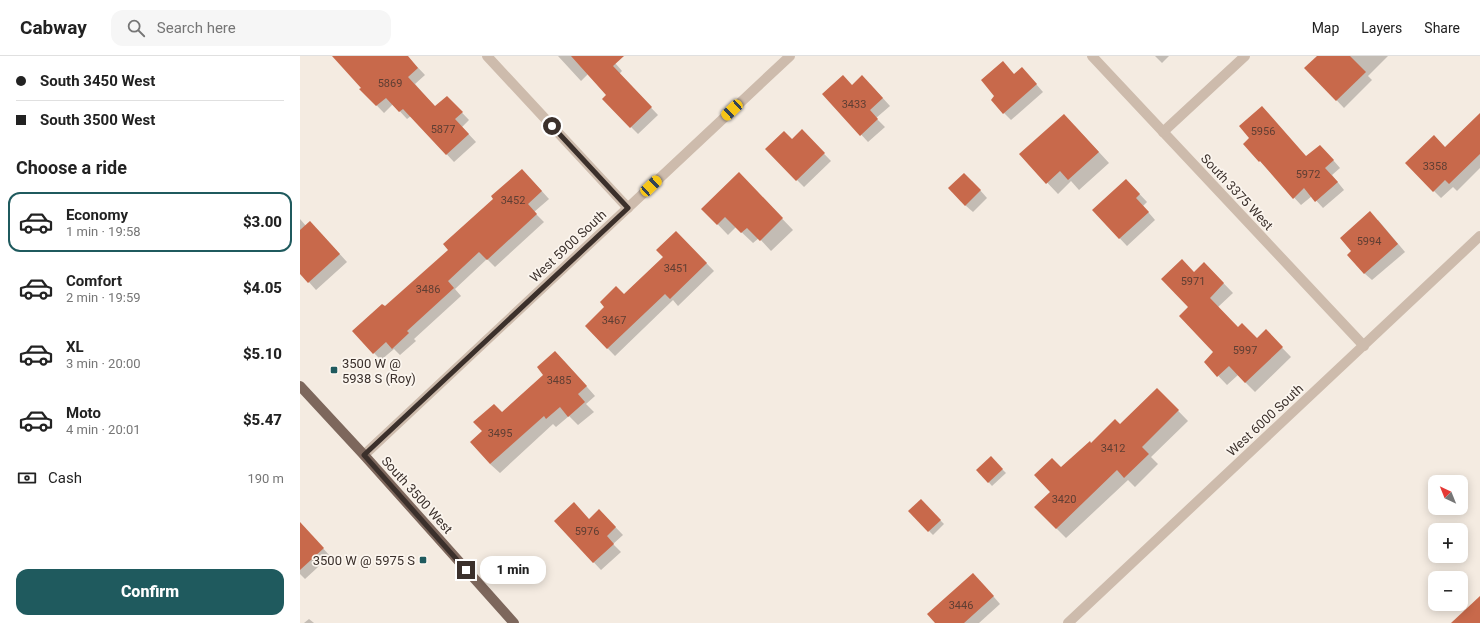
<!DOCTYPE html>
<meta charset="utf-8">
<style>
body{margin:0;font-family:Roboto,sans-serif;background:#f6f6f6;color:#222;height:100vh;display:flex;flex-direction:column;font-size:15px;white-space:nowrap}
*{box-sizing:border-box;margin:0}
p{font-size:13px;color:#767676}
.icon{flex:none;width:22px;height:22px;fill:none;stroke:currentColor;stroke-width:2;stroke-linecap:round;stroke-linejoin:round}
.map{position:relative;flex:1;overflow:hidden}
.panel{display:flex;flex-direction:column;background:#fff;width:300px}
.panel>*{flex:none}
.guide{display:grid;align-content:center;height:88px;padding:0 16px;background:#fff}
.needle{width:26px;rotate:317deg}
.controls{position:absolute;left:1128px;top:419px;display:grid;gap:8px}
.controls a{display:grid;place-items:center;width:40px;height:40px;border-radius:8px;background:#fff;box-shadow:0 2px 10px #0003;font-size:20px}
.end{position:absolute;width:18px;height:18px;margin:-9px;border:5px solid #3b302b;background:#fff;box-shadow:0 0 0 2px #fff}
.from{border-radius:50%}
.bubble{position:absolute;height:28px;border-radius:12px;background:#fff;box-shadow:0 2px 10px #0003;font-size:13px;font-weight:800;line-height:28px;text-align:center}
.car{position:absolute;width:12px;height:24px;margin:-12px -6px;border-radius:5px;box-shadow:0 0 3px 1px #0007;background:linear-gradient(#f5c518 24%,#345 0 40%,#f5c518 0 76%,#345 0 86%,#f5c518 0)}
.guide b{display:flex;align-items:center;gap:14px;height:38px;font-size:15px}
.guide b+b{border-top:1px solid #e0e0e0}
.guide i{width:10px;height:10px;background:#222}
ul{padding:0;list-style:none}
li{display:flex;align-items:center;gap:12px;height:60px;margin:0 8px 6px;padding:0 8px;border:2px solid transparent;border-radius:12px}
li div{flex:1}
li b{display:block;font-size:15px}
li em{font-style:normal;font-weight:800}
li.selected{border-color:#1f5a5e}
li>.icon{width:36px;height:36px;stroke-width:1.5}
h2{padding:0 16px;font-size:18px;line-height:48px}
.pay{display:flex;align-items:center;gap:10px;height:44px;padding:0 16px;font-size:15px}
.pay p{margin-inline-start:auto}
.button{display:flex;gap:8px;margin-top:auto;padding:8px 16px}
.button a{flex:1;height:46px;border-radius:12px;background:#1f5a5e;color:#fff;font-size:16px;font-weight:800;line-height:46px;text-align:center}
header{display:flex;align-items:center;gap:24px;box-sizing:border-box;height:56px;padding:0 20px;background:#fff;border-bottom:1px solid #e0e0e0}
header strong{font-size:19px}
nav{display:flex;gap:22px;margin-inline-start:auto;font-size:14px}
.search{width:280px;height:36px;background:#f6f6f6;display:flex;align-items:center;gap:10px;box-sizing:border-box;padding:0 14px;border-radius:12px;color:#767676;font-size:15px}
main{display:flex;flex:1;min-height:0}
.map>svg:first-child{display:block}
</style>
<header>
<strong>Cabway</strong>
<div class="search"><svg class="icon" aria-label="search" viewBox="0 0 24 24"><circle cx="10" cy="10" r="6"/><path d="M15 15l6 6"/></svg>Search here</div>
<nav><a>Map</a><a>Layers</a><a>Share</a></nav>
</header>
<main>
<section class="panel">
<div class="guide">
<b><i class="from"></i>South 3450 West</b>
<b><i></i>South 3500 West</b>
</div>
<h2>Choose a ride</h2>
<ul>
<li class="selected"><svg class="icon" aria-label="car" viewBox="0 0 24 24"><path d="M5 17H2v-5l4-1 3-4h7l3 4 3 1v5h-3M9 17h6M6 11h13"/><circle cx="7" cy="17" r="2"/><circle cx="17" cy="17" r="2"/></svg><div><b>Economy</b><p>1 min · 19:58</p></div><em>$3.00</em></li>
<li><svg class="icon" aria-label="car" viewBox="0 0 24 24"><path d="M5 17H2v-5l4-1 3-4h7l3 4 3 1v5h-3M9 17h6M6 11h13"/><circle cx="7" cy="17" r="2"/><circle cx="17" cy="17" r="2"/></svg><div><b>Comfort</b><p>2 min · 19:59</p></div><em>$4.05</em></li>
<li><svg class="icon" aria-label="car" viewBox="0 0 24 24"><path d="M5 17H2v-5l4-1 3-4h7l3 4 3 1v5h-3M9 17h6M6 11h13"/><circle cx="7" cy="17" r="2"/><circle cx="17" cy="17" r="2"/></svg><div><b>XL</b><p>3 min · 20:00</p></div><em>$5.10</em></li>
<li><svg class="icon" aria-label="car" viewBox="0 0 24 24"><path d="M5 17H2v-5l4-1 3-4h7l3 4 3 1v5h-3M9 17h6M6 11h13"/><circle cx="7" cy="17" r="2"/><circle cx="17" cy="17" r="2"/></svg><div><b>Moto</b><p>4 min · 20:01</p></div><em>$5.47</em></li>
</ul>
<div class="pay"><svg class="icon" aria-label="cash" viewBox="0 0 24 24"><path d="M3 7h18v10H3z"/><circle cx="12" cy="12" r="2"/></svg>Cash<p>190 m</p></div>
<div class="button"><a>Confirm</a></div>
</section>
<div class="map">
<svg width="1180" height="567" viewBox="0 0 1180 567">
<rect width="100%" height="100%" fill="#f4ebe1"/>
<!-- shadow -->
<g fill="#0003">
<polygon points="34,0 107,0 125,19 115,28 136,52 147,41 169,64 162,71 176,86 154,106 111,60 107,63 93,48 84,57 61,33 62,32"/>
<polygon points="258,0 309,0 322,15 319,18 358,59 338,78 303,43 308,39 288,18 281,25"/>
<polygon points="855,0 869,0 862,7"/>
<polygon points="1018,0 1088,0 1068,20 1072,24 1044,52 1006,12"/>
<polygon points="714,19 729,20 743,36 711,64 704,57"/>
<polygon points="570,28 590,50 576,62 585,71 568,86 524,38 552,30"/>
<polygon points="1180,58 1180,112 1157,135 1153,131 1141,142 1106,107 1145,92"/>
<polygon points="775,70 809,107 779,134 771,125 758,138 720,98"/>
<polygon points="502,75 531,105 504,131 466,93 492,85"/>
<polygon points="944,88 1007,101 1027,97 1040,112 1032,119 1044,134 1023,152 1012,140 1001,149"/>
<polygon points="439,118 493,174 471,195 459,182 453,187 436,171 428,179 403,153"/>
<polygon points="230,122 249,143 234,156 244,166 195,211 187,203 155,233 161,240 114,283 116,285 100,299 94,293 81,304 74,297 85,252"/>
<polygon points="672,125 687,142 673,156 665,149"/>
<polygon points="833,131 847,146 843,150 855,164 827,190 793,154"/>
<polygon points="0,163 6,170 17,173 47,206 16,234 0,216"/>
<polygon points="1078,164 1105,196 1072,224 1064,217"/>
<polygon points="376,176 414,215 378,250 373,244 315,300 286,270 324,239 364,201"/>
<polygon points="904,207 933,237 918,251 938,272 957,283 966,275 991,301 955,336 938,319 927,329 905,306 915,296 890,251 894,217"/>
<polygon points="264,305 295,340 286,348 294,356 278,369 269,360 256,371 253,368 200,417 190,408 202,357"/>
<polygon points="857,333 888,365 851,401 858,408 835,431 828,424 766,482 735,451 751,436 762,413 791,388 821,369"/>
<polygon points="691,402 706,417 692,430 678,414"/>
<polygon points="621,445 644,468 633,479 610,456"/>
<polygon points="299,454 323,479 313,488 321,496 301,514 255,465 289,464"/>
<polygon points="0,467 30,500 5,523 0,518"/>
<polygon points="680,525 700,548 679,567 637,567"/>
<polygon points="9,563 14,567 4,567"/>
</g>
<!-- building -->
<g fill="#c8694b">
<polygon points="32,0 108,0 118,12 108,21 135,50 147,40 163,56 155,63 169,78 146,99 103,53 99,56 86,42 76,50 59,33 61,32"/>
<polygon points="271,0 324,0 313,10 352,51 330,72 302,43 306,39"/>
<polygon points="1017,0 1050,0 1066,16 1036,45 1004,12"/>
<polygon points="703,5 714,18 722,11 737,28 703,58 691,44 694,40 681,24"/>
<polygon points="543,19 552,29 562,19 583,42 570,54 578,63 560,80 522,38"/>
<polygon points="962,50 1006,100 1020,89 1034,104 1025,112 1038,126 1015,146 1004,132 993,143 960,105 959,106 943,88 949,82 939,70"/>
<polygon points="1180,57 1180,98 1149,128 1145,124 1133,136 1105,107 1134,79 1145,91"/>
<polygon points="764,58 799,96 768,124 760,115 746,128 719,98"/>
<polygon points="502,73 525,97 496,125 465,93 484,75 492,83"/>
<polygon points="222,113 242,135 228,148 237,158 187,204 179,196 148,225 154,232 107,275 109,277 92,293 86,286 73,298 52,275 82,248 85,250 148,194 143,188 193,143 191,140"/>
<polygon points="439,116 483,162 460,185 447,172 441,177 425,161 417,169 401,153"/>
<polygon points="664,117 681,134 665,150 648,132"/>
<polygon points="826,123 840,138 836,142 849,156 819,183 792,154"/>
<polygon points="1070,155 1098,188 1064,218 1047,199 1051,195 1040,182"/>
<polygon points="10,165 40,198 8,227 0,218 0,174"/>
<polygon points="376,175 407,207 370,243 365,238 307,293 285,270 304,251 300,246 316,230 324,238 363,201 356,194"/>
<polygon points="882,203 894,216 904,206 924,227 910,242 938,271 942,267 957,282 966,273 983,291 945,327 929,310 917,321 904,306 913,296 879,260 888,251 861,223"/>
<polygon points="255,295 287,330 278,338 285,346 268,361 260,351 246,363 244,360 190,408 170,386 182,375 173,366 194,348 202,356 243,319 237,311"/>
<polygon points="857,332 879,354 842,391 849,398 824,422 817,414 756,473 734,451 750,436 734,419 752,402 761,411 790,385 791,387 815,363 820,368"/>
<polygon points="691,400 703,413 688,427 676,414"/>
<polygon points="621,443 641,464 628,476 608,455"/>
<polygon points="274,446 289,463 299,453 316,471 307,480 314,488 293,507 254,465"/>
<polygon points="0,466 24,492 0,514"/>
<polygon points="673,517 694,540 664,567 635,567 627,558"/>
<polygon points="1180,540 1180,567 1151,567"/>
</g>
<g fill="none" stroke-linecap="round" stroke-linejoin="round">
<!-- minor -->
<g stroke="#cdbbac" stroke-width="10">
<polyline points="187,0 328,152"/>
<polyline points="792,0 1064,290"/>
<polyline points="863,76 945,0"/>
<polyline points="64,399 490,0"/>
</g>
<!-- tertiary -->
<polyline stroke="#cdbbac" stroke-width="10" points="768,567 1180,180"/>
<!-- primary -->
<polyline stroke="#7d675c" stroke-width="10" points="0,330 64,399 214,567"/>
</g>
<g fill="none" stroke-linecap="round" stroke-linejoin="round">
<!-- route -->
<polyline stroke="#3b302b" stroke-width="5" points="166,514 64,399 328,152 252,70"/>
</g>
<!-- markers -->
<g fill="#1f5a5e" stroke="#fbf5ee" stroke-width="1.5">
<rect x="30" y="310" width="8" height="8" rx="2"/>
<rect x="119" y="500" width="8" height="8" rx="2"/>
</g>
<g text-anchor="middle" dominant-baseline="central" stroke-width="3.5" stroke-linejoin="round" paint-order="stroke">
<!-- number labels -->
<g font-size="11" fill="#5e3e33">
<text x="90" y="27">5869</text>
<text x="554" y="48">3433</text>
<text x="143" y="73">5877</text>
<text x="963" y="75">5956</text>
<text x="1135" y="110">3358</text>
<text x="1008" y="118">5972</text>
<text x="213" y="144">3452</text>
<text x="1069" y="185">5994</text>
<text x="376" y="212">3451</text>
<text x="893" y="225">5971</text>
<text x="128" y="233">3486</text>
<text x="314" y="264">3467</text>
<text x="945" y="294">5997</text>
<text x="259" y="324">3485</text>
<text x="200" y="377">3495</text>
<text x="813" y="392">3412</text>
<text x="764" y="443">3420</text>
<text x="287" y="475">5976</text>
<text x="661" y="549">3446</text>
</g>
<!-- street labels -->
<g font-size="13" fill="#3b302b" stroke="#fbf5ee">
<text transform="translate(937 136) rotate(47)">South 3375 West</text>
<text transform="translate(268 190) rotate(-43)">West 5900 South</text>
<text transform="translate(965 364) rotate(-43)">West 6000 South</text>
<text transform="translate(117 439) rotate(48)">South 3500 West</text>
</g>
<!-- poi labels -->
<g font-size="13" fill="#3b302b" stroke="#fbf5ee" text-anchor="start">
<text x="42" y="307">3500 W @<tspan x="42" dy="15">5938 S (Roy)</tspan></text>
<text x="115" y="504" text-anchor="end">3500 W @ 5975 S</text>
</g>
</g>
</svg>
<div class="controls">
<a><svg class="needle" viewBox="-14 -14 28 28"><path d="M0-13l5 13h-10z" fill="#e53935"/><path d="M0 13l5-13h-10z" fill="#767676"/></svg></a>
<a>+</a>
<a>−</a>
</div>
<i class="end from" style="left:252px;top:70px"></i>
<i class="end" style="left:166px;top:514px"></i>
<div class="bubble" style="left:180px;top:500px;width:66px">1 min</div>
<i class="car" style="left:432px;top:54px;rotate:227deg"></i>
<i class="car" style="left:351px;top:130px;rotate:47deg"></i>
</div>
</main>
